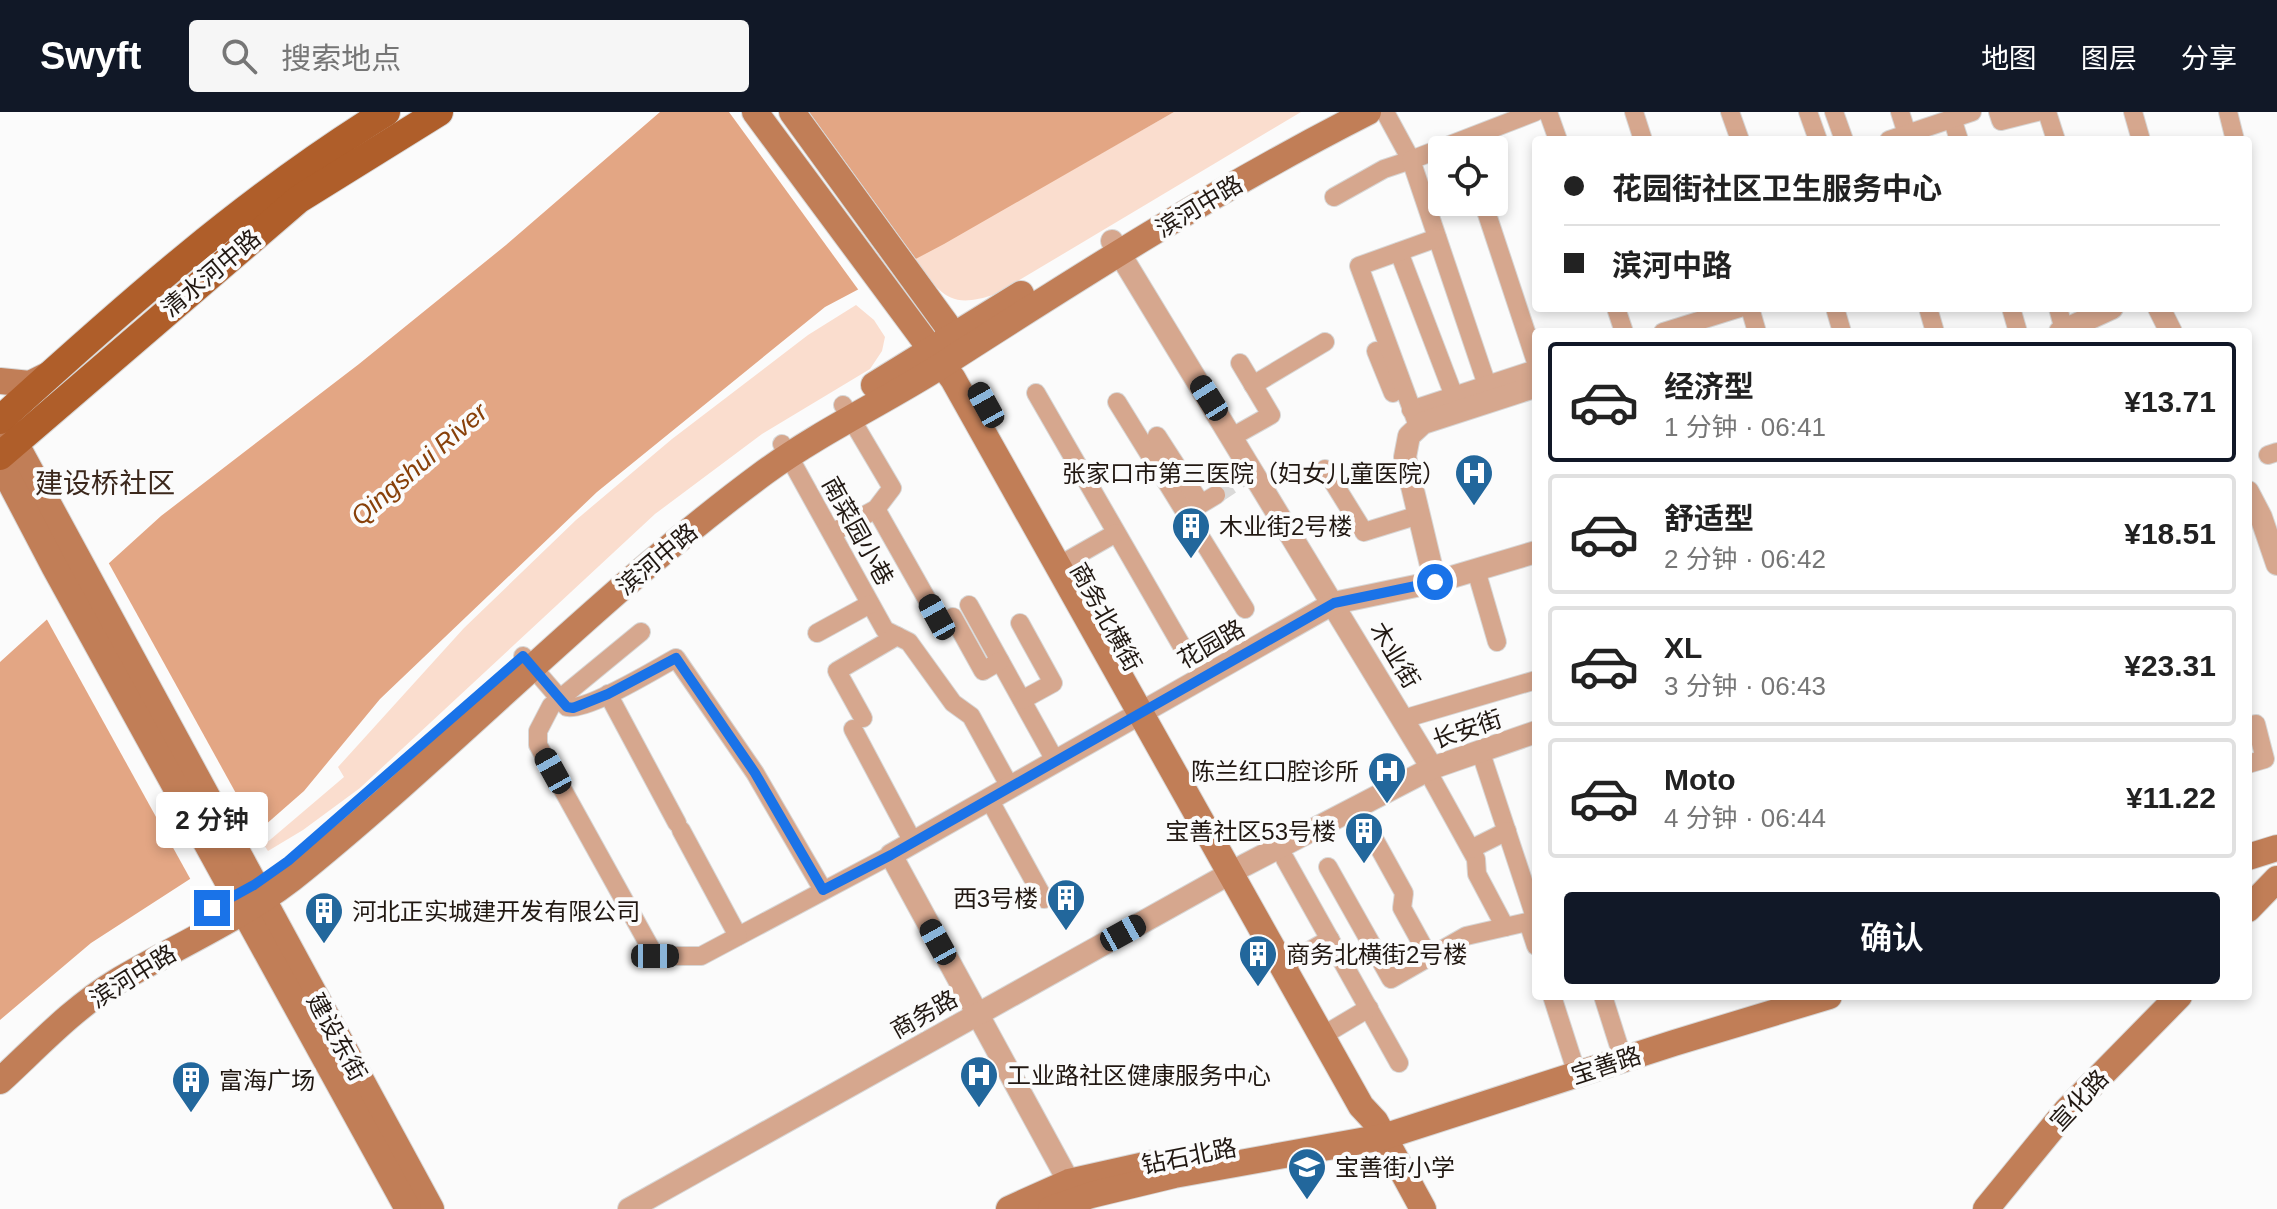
<!DOCTYPE html>
<html lang="zh">
<meta charset="utf-8">
<style>
body{margin:0;font-family:Arial,"Noto Sans SC",sans-serif;background:#f6f6f6;color:#222;height:100vh;display:flex;flex-direction:column;font-size:30px;white-space:nowrap}
*{box-sizing:border-box;margin:0}
p{font-size:26px;color:#767676}
.icon{flex:none;width:44px;height:44px;fill:none;stroke:currentColor;stroke-width:2;stroke-linecap:round;stroke-linejoin:round}
.map{position:relative;flex:1;overflow:hidden}
.sheet{position:absolute;left:1532px;top:216px;width:720px;height:672px;display:flex;flex-direction:column;background:#fff;border-radius:8px;box-shadow:0 4px 12px #0003}
.sheet>*{flex:none}
.top-card{position:absolute;left:1532px;top:24px;width:720px;height:176px;border-radius:8px;box-shadow:0 4px 12px #0003;display:grid;align-content:center;height:176px;padding:0 32px;background:#fff}
.fabs{position:absolute;left:1428px;top:24px;display:grid;gap:16px}
.fabs a{display:grid;place-items:center;width:80px;height:80px;border-radius:8px;background:#fff;box-shadow:0 4px 12px #0003;font-size:40px}
.end{position:absolute;width:36px;height:36px;margin:-18px;border:10px solid #1a73e8;background:#fff;box-shadow:0 0 0 4px #fff}
.from{border-radius:50%}
.bubble{position:absolute;height:56px;border-radius:8px;background:#fff;box-shadow:0 4px 12px #0003;font-size:26px;font-weight:600;line-height:56px;text-align:center}
.car{position:absolute;width:24px;height:48px;margin:-24px -12px;border-radius:10px;box-shadow:0 0 6px 2px #0007;background:linear-gradient(#222 24%,#8ab4d8 0 40%,#222 0 76%,#8ab4d8 0 86%,#222 0)}
.top-card b{display:flex;align-items:center;gap:28px;height:76px;font-size:30px}
.top-card b+b{border-top:2px solid #e0e0e0}
.top-card i{width:20px;height:20px;background:#222}
ul{padding:14px 0 0;list-style:none}
li{display:flex;align-items:center;gap:24px;height:120px;margin:0 16px 12px;padding:0 16px;border:4px solid #e0e0e0;border-radius:8px}
li div{flex:1}
li b{display:block;font-size:30px}
li em{font-style:normal;font-weight:600}
li.active{border-color:#111827}
li>.icon{width:72px;height:72px;stroke-width:1.5}
.primary-button{display:flex;gap:16px;margin-top:auto;padding:16px 32px}
.primary-button a{flex:1;height:92px;border-radius:8px;background:#111827;color:#fff;font-size:32px;font-weight:600;line-height:92px;text-align:center}
header{display:flex;align-items:center;gap:48px;box-sizing:border-box;height:112px;padding:0 40px;background:#111827;color:#fff}
header strong{font-size:38px}
nav{display:flex;gap:44px;margin-inline-start:auto;font-size:28px}
.search{width:560px;height:72px;background:#f6f6f6;display:flex;align-items:center;gap:20px;box-sizing:border-box;padding:0 28px;border-radius:8px;color:#767676;font-size:30px}
.map>svg:first-child{display:block}
</style>
<header>
<strong>Swyft</strong>
<div class="search"><svg class="icon" aria-label="search" viewBox="0 0 24 24"><circle cx="10" cy="10" r="6"/><path d="M15 15l6 6"/></svg>搜索地点</div>
<nav><a>地图</a><a>图层</a><a>分享</a></nav>
</header>
<div class="map">
<svg width="2277" height="1097" viewBox="0 0 2277 1097">
<rect width="100%" height="100%" fill="#fbfbfb"/>
<!-- green -->
<g fill="#faddce">
<path d="M 1174,0 L 1301,0 L 996,182 C 949,198 941,183 915,147 Z"/>
<polygon points="856,193 874,208 885,225 882,239 870,257 762,322 655,402 360,676 303,718 268,739 264,733 344,665 338,655 464,516 576,408 672,327 808,223"/>
</g>
<!-- forest -->
<polygon fill="#e3a684" points="660,0 1174,0 944,132 825,195 597,380 380,587 304,679 241,734 91,831 0,908 0,550 161,404 359,252 506,133"/>
<!-- pier -->
<g fill="#fbfbfb">
<polygon points="729,0 809,0 918,150 860,180"/>
<polygon points="107,448 259,723 243,737 192,770 45,504"/>
</g>
<g fill="none" stroke-linecap="round" stroke-linejoin="round">
<!-- minor-tunnel -->
<polyline stroke="#dad9d8" stroke-width="18" stroke-dasharray="18 9" stroke-linecap="butt" points="1216,383 1243,365"/>
<!-- minor casing -->
<g stroke="#d8d7d6" stroke-width="20">
<g id="minor">
<polyline points="1548,0 1558,28"/>
<polyline points="1634,0 1643,28"/>
<polyline points="1730,0 1740,28"/>
<polyline points="1808,0 1818,28"/>
<polyline points="1834,0 1844,28"/>
<polyline points="1900,0 1907,22"/>
<polyline points="1998,0 2001,9 2037,0"/>
<polyline points="2047,0 2056,28"/>
<polyline points="2133,0 2141,28"/>
<polyline points="2228,0 2235,28"/>
<polyline points="1952,6 1959,28"/>
<polyline points="1889,28 1972,0"/>
<polyline points="1334,85 1384,57 1411,48 1385,0"/>
<polyline points="1483,90 1536,250"/>
<polyline points="1399,140 1454,284"/>
<polyline points="1616,196 1624,220"/>
<polyline points="1750,196 1757,220"/>
<polyline points="1835,196 1842,220"/>
<polyline points="1928,196 1935,220"/>
<polyline points="2011,196 2018,220"/>
<polyline points="2058,196 2064,218"/>
<polyline points="1663,220 1740,196"/>
<polyline points="1376,239 1393,281"/>
<polyline points="1253,273 1325,230"/>
<polyline points="1487,273 1411,48 1535,0"/>
<polyline points="1036,281 1183,536"/>
<polyline points="1117,290 1245,497"/>
<polyline points="1411,298 1536,257"/>
<polyline points="1418,314 1359,154 1437,126"/>
<polyline points="1157,324 1201,392 1216,383"/>
<polyline points="1232,325 1271,303 1240,251"/>
<polyline points="782,332 885,518 909,530 953,591 971,604 1010,675"/>
<polyline points="2268,343 2277,340"/>
<polyline points="1325,357 1364,420 1419,403"/>
<polyline points="876,397 937,505"/>
<polyline points="832,421 876,397 892,376 843,293"/>
<polyline points="1058,454 1116,421"/>
<polyline points="1476,458 1497,530"/>
<polyline points="969,493 1056,650"/>
<polyline points="953,505 983,559 1000,549"/>
<polyline points="1020,511 1053,571 1022,588"/>
<polyline points="641,520 551,594 538,619 538,633 655,844 701,844 891,743"/>
<polyline points="817,521 870,492"/>
<path d="M 523,544 L 567,595 C 588,599 654,558 676,546 L 755,661 L 823,778"/>
<polyline points="608,582 677,711"/>
<polyline points="863,606 837,559 897,524"/>
<polyline points="1403,607 1536,568"/>
<polyline points="2248,614 2256,612 2265,647 2248,652"/>
<polyline points="853,617 913,730"/>
<polyline points="1480,638 1536,808"/>
<polyline points="1433,669 1476,747 1477,762 1505,815"/>
<polyline points="989,687 1044,787"/>
<polyline points="681,718 738,824"/>
<polyline points="1372,723 1404,781 1402,796 1429,845"/>
<polyline points="1471,737 1507,719"/>
<polyline points="1285,747 1399,951"/>
<polyline points="1328,755 1391,867 1466,824 1536,808"/>
<polyline points="1528,810 1536,834"/>
<polyline points="1283,854 1330,827"/>
<polyline points="1552,884 1577,962"/>
<polyline points="1603,884 1623,947"/>
<polyline points="1322,924 1369,896"/>
</g>
</g>
<!-- tertiary casing -->
<g stroke="#d8d7d6" stroke-width="24">
<g id="tertiary">
<polyline points="1112,129 1432,656"/>
<polyline points="2159,196 2171,220"/>
<polyline points="2060,220 2112,196"/>
<polyline points="2248,380 2261,405 2277,452"/>
<polyline points="1435,470 1405,345 1409,324 1423,311 1528,277"/>
<polyline points="1069,1070 891,743 1334,491 1435,470 1536,440"/>
<polyline points="629,1097 1245,753 1432,656 1536,620"/>
</g>
</g>
<!-- secondary casing -->
<g stroke="#d8d7d6" stroke-width="28">
<g id="secondary">
<polyline points="755,0 953,267 1361,994 1375,1009 1423,1097"/>
<polyline points="792,0 946,212 957,240"/>
<polyline points="0,269 30,272 52,261"/>
<polyline points="874,273 1021,182"/>
<polyline points="6,314 431,1097"/>
<polyline points="0,351 55,456 408,1097"/>
<polyline points="2248,745 2277,736"/>
<polyline points="2248,797 2277,767"/>
<path d="M 0,969 C 37,935 73,896 116,870 C 178,833 248,804 304,757 C 461,629 602,480 765,360 C 820,320 882,291 939,255 C 1079,165 1220,75 1368,0"/>
<polyline points="1009,1097 1069,1070 1154,1051"/>
<polyline points="1051,1097 1091,1083 1174,1063 1383,1025 1674,931 1829,884"/>
<polyline points="1986,1097 2067,998 2179,884"/>
</g>
</g>
<!-- primary casing -->
<g stroke="#d8d7d6" stroke-width="30">
<g id="primary">
<path d="M 0,308 C 122,197 245,87 386,0"/>
<polyline points="0,344 299,87 439,0"/>
</g>
</g>
<!-- minor -->
<use href="#minor" stroke="#d6a78e" stroke-width="18"/>
<!-- tertiary -->
<use href="#tertiary" stroke="#d6a78e" stroke-width="22"/>
<!-- secondary -->
<use href="#secondary" stroke="#c17e57" stroke-width="26"/>
<!-- primary -->
<use href="#primary" stroke="#af5e2a" stroke-width="28"/>
</g>
<g fill="none" stroke-linecap="round" stroke-linejoin="round">
<!-- route -->
<polyline stroke="#1a73e8" stroke-width="10" points="212,796 254,773 288,749 523,544 567,595 573,596 608,582 676,546 755,661 823,778 891,743 1334,491 1435,470"/>
</g>
<!-- icons -->
<defs>
<g id="hospital-pin" transform="scale(2)"><path d="M0 17L-7.5 6A9.5 9.5 0 1 1 7.5 6Z" fill="#22679c" stroke="#fbfbfb"/><path d="M-5-5h3v3.5h4V-5h3V5h-3V1.5h-4V5h-3Z" fill="#fff"/></g>
<g id="building-pin" transform="scale(2)"><path d="M0 17L-7.5 6A9.5 9.5 0 1 1 7.5 6Z" fill="#22679c" stroke="#fbfbfb"/><path d="M-4-6H4V6H1V3H-1V6H-4ZM-2.5-4.3h1.7v1.8h-1.7ZM.8-4.3h1.7v1.8H.8ZM-2.5-1h1.7V.8h-1.7ZM.8-1h1.7V.8H.8Z" fill="#fff"/></g>
<g id="school-pin" transform="scale(2)"><path d="M0 17L-7.5 6A9.5 9.5 0 1 1 7.5 6Z" fill="#22679c" stroke="#fbfbfb"/><path d="M0-5L7-2L0 1L-7-2ZM-4 1L0 2.5L4 1V4Q0 6-4 4Z" fill="#fff"/></g>
</defs>
<g fill-rule="evenodd">
<use href="#hospital-pin" x="1474" y="361"/>
<use href="#building-pin" x="1191" y="414"/>
<use href="#hospital-pin" x="1387" y="659"/>
<use href="#building-pin" x="1364" y="719"/>
<use href="#building-pin" x="1066" y="786"/>
<use href="#building-pin" x="324" y="799"/>
<use href="#building-pin" x="1258" y="842"/>
<use href="#hospital-pin" x="979" y="963"/>
<use href="#building-pin" x="191" y="968"/>
<use href="#school-pin" x="1307" y="1055"/>
</g>
<g text-anchor="middle" dominant-baseline="central" stroke-width="8" stroke-linejoin="round" paint-order="stroke">
<!-- street labels -->
<g font-size="24" fill="#211812" stroke="#fbfbfb">
<text transform="translate(1199 94) rotate(-31)">滨河中路</text>
<text transform="translate(211 161) rotate(-40)">清水河中路</text>
<text transform="translate(858 419) rotate(61)">南菜园小巷</text>
<text transform="translate(657 447) rotate(-40)">滨河中路</text>
<text transform="translate(1106 505) rotate(61)">商务北横街</text>
<text transform="translate(1211 532) rotate(-30)">花园路</text>
<text transform="translate(1395 543) rotate(59)">木业街</text>
<text transform="translate(1467 617) rotate(-19)">长安街</text>
<text transform="translate(133 864) rotate(-32)">滨河中路</text>
<text transform="translate(924 902) rotate(-29)">商务路</text>
<text transform="translate(337 925) rotate(61)">建设东街</text>
<text transform="translate(1606 953) rotate(-18)">宝善路</text>
<text transform="translate(2079 988) rotate(-47)">宣化路</text>
<text transform="translate(1189 1044) rotate(-11)">钻石北路</text>
</g>
<!-- poi labels -->
<g font-size="24" fill="#211812" stroke="#fbfbfb" text-anchor="start">
<text x="1446" y="361" text-anchor="end">张家口市第三医院（妇女儿童医院）</text>
<text x="1219" y="414">木业街2号楼</text>
<text x="1359" y="659" text-anchor="end">陈兰红口腔诊所</text>
<text x="1336" y="719" text-anchor="end">宝善社区53号楼</text>
<text x="1038" y="786" text-anchor="end">西3号楼</text>
<text x="352" y="799">河北正实城建开发有限公司</text>
<text x="1286" y="842">商务北横街2号楼</text>
<text x="1007" y="963">工业路社区健康服务中心</text>
<text x="219" y="968">富海广场</text>
<text x="1335" y="1055">宝善街小学</text>
</g>
<!-- water labels -->
<g font-size="26" font-style="italic" fill="#884009" stroke="#fbfbfb">
<text transform="translate(419 352) rotate(-41)">Qingshui River</text>
</g>
<!-- quarter labels -->
<g font-size="28" fill="#3c281c" stroke="#fbfbfb">
<text x="105" y="371">建设桥社区</text>
</g>
</g>
</svg>
<div class="fabs">
<a><svg class="icon" aria-label="locate" viewBox="0 0 24 24"><circle cx="12" cy="12" r="6"/><path d="M12 2v4M12 18v4M2 12h4M18 12h4"/></svg></a>
</div>
<i class="end from" style="left:1435px;top:470px"></i>
<i class="end" style="left:212px;top:796px"></i>
<div class="bubble" style="left:156px;top:680px;width:112px">2 分钟</div>
<i class="car" style="left:1209px;top:286px;rotate:328deg"></i>
<i class="car" style="left:986px;top:293px;rotate:331deg"></i>
<i class="car" style="left:937px;top:505px;rotate:331deg"></i>
<i class="car" style="left:553px;top:659px;rotate:331deg"></i>
<i class="car" style="left:1123px;top:821px;rotate:61deg"></i>
<i class="car" style="left:938px;top:830px;rotate:331deg"></i>
<i class="car" style="left:655px;top:844px;rotate:90deg"></i>
<div class="top-card">
<b><i class="from"></i>花园街社区卫生服务中心</b>
<b><i></i>滨河中路</b>
</div>
<section class="sheet">
<ul>
<li class="active"><svg class="icon" aria-label="car" viewBox="0 0 24 24"><path d="M5 17H2v-5l4-1 3-4h7l3 4 3 1v5h-3M9 17h6M6 11h13"/><circle cx="7" cy="17" r="2"/><circle cx="17" cy="17" r="2"/></svg><div><b>经济型</b><p>1 分钟 · 06:41</p></div><em>¥13.71</em></li>
<li><svg class="icon" aria-label="car" viewBox="0 0 24 24"><path d="M5 17H2v-5l4-1 3-4h7l3 4 3 1v5h-3M9 17h6M6 11h13"/><circle cx="7" cy="17" r="2"/><circle cx="17" cy="17" r="2"/></svg><div><b>舒适型</b><p>2 分钟 · 06:42</p></div><em>¥18.51</em></li>
<li><svg class="icon" aria-label="car" viewBox="0 0 24 24"><path d="M5 17H2v-5l4-1 3-4h7l3 4 3 1v5h-3M9 17h6M6 11h13"/><circle cx="7" cy="17" r="2"/><circle cx="17" cy="17" r="2"/></svg><div><b>XL</b><p>3 分钟 · 06:43</p></div><em>¥23.31</em></li>
<li><svg class="icon" aria-label="car" viewBox="0 0 24 24"><path d="M5 17H2v-5l4-1 3-4h7l3 4 3 1v5h-3M9 17h6M6 11h13"/><circle cx="7" cy="17" r="2"/><circle cx="17" cy="17" r="2"/></svg><div><b>Moto</b><p>4 分钟 · 06:44</p></div><em>¥11.22</em></li>
</ul>
<div class="primary-button"><a>确认</a></div>
</section>
</div>
